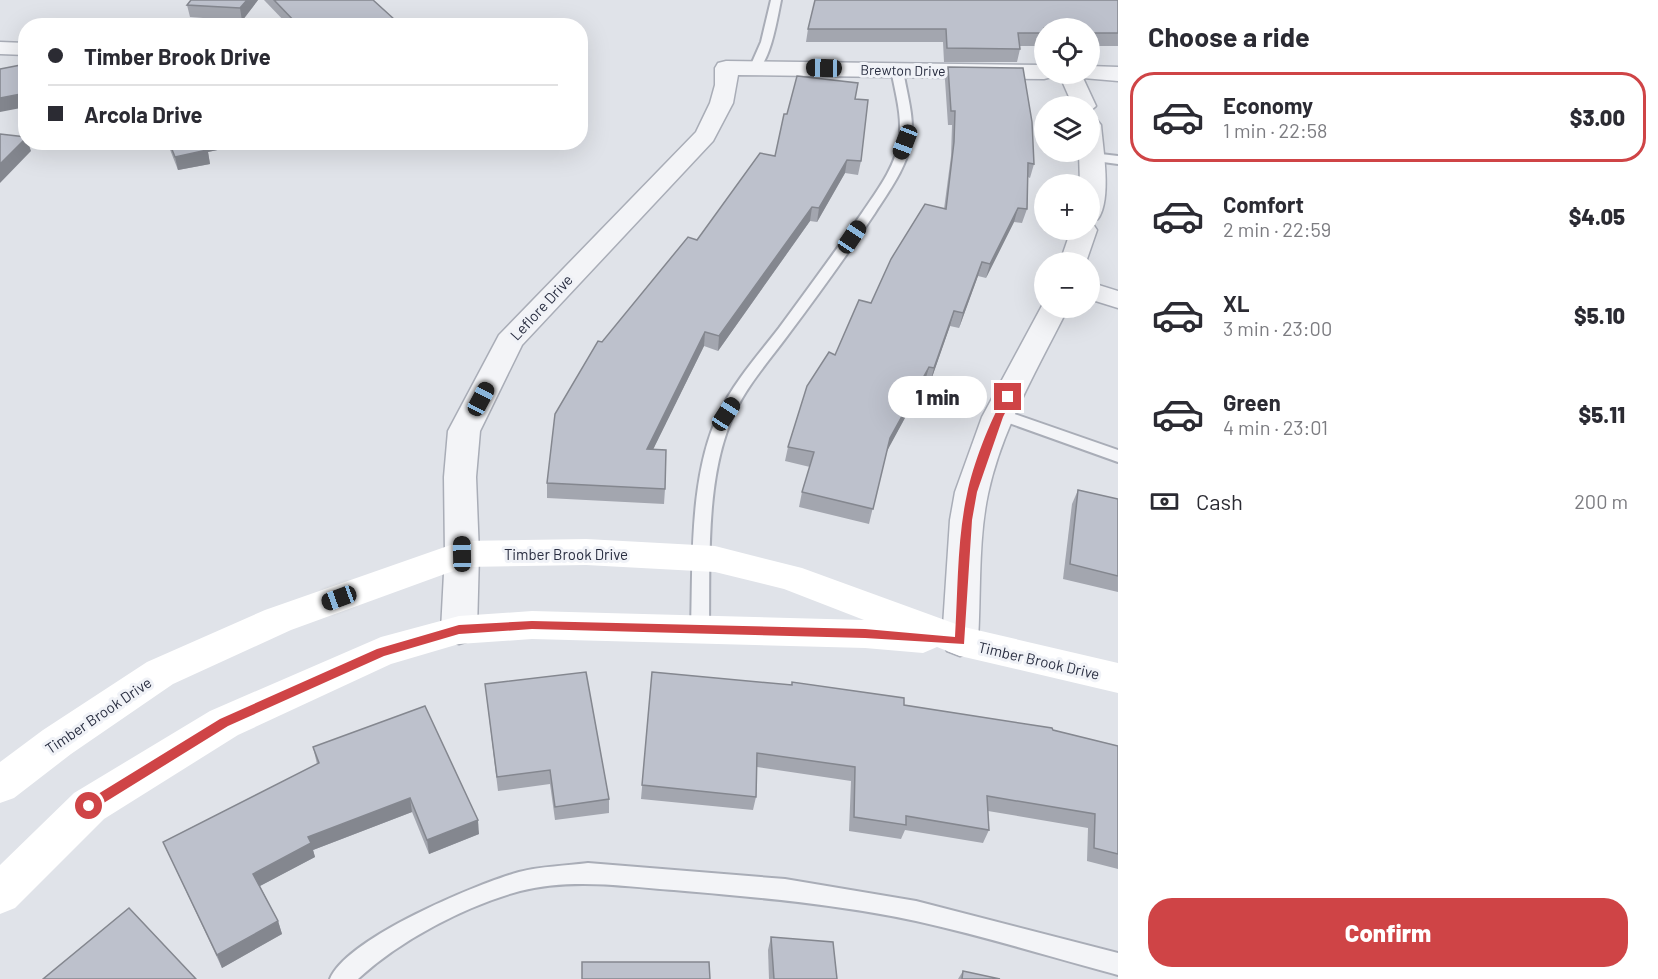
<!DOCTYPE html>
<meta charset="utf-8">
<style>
body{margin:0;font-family:Barlow,sans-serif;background:#f2f2f3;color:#2b2b33;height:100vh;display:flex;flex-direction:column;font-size:22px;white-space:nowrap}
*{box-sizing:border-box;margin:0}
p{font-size:20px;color:#7c7c81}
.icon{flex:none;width:33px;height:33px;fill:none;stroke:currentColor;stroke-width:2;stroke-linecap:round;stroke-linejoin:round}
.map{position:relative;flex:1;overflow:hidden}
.panel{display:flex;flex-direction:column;background:#fff;width:540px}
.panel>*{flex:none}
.guide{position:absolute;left:18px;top:18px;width:570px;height:132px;border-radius:24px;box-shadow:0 6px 24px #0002;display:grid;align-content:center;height:132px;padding:0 30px;background:#fff}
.fabs{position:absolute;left:1034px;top:18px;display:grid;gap:12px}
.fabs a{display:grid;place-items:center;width:66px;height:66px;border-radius:50%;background:#fff;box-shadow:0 6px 24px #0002;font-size:30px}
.end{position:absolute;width:27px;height:27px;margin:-14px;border:8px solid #cf4446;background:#fff;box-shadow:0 0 0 3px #fff}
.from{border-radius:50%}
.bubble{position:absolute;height:42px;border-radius:21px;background:#fff;box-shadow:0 6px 24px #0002;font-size:20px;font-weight:800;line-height:42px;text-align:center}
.car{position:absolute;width:18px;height:36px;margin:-18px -9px;border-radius:8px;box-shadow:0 0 4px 2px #0007;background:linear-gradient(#222 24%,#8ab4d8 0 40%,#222 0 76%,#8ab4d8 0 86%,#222 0)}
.guide b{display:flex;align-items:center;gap:21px;height:57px;font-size:22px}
.guide b+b{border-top:2px solid #e1e1e2}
.guide i{width:15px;height:15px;background:#2b2b33}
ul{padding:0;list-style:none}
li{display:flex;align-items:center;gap:18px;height:90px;margin:0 12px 9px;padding:0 18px;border:3px solid transparent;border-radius:24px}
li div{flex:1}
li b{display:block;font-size:22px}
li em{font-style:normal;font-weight:800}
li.active{border-color:#cf4446}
li>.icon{width:54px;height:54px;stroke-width:1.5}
h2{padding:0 30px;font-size:27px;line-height:72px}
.pay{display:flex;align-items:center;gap:15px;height:66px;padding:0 30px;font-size:22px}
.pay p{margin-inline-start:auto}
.action{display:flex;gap:12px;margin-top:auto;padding:12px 30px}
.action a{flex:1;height:69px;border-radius:24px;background:#cf4446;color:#fff;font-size:24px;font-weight:800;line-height:69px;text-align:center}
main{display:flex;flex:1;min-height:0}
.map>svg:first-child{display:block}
</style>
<main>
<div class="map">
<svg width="1118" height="979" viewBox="0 0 1118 979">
<rect width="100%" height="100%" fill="#e0e3e9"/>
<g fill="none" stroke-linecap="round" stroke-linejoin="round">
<!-- lane casing -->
<g stroke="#a9adb7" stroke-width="4">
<g id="lane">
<path d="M 771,0 L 781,0 C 778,15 770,65 756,70 L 750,67 L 761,42 Z"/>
<path d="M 897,66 L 903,69 C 906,92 915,117 911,141 C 907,167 889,191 875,213 C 847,255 818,295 788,335 C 769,361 747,385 734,414 C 705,476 710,562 709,629 L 706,634 L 700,636 L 694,634 L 691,629 C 693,561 689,475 719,413 C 734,382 758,355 779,328 C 807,290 835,252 862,213 C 876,192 895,168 899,141 C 903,117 895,92 891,69 Z"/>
<polygon points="1092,153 1118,156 1118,164 1088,160 1088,154"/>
<polygon points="1000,409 1118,450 1118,462 995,418 992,414"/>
<path d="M 588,863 L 785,879 L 916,901 L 1118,953 L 1118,975 C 1051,957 984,936 916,921 C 836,904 755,897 674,890 C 623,886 570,878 520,891 C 465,906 400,940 358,979 L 330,979 C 347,938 476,884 519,872 C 541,866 566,866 588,863 Z"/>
</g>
</g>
<!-- street casing -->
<g stroke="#a9adb7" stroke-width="3">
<g id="street">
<polygon points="0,42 26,43 26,55 0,54"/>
<polygon points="726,61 1044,65 1044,74 1054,74 1052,77 1044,79 738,75 733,103 713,141 522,345 480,431 476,477 479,554 477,630 472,640 459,644 446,640 441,630 445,554 444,477 448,431 499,335 696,132 710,103 715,85 715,68 718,63"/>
<polygon points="1089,66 1118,67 1118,81 1083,78 1096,106 1089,112 1089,106 1073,106 1059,74 1089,74"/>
<path d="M 1089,118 L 1097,120 L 1101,125 C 1103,150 1112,199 1098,219 L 1089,222 L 1089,184 L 1080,184 L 1079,152 L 1089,152 Z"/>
<polygon points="1089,223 1093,224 1097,230 1086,262 1060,262 1071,230 1089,230"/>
<polygon points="1089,282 1118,291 1118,308 1089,299"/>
<path d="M 1044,302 L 1044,308 L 1068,308 C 1038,368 1002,428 988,494 C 978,541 981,593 978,641 L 973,651 L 960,656 L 947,651 L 942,641 L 950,520 L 955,492 L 982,417 Z"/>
</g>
</g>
<!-- lane -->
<use href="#lane" fill="#f3f4f7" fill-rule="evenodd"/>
<!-- street -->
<use href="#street" fill="#f3f4f7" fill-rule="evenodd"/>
<!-- secondary -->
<polygon fill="#fff" fill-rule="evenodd" points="586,539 715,546 802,568 964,627 1118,663 1118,693 960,656 937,647 923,653 865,648 532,639 459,644 391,664 238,735 104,819 15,908 0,914 0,865 74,793 210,711 381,637 459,616 532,611 864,620 784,589 715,572 586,565 464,567 291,630 173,684 71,754 14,798 0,803 0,762 43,730 147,662 265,610 462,541"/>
</g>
<!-- wall -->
<g fill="#a3a6af">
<polygon points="191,0 258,0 242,21 190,17 187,5"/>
<polygon points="264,0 373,0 394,19 394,26 289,26"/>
<polygon points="1118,0 1118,46 1089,46 1089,28 1044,28 1044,46 1020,46 1020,49 1017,62 944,62 943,42 806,42 808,29"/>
<polygon points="948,67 1034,164 1030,178 1028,177 1027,209 1022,223 1014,222 986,278 978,276 959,328 950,326 930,383 925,381 886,452 869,524 799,507 802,492 810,467 785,461 788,447 835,355 871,303 944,209 951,156 952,125 948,125 945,80"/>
<polygon points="855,99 861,161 858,175 845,173 817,222 810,221 718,351 704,346 653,449 665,489 664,504 547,498 547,483 602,342 775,156 787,114"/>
<polygon points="167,142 255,142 208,152 210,164 178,170"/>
<polygon points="1078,490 1118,499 1118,592 1063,579 1072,504"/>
<polygon points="652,672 904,705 1053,730 1118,746 1118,869 1087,861 1088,828 988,811 989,830 983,843 905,830 901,839 849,831 851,781 757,767 756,797 753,810 641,799"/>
<polygon points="485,684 609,799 609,813 555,820 550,784 498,791"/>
<polygon points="313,747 479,834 429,854 412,812 313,850 315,857 260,886 278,921 282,934 222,968 163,842 317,764"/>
<polygon points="771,937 837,979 769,979 768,950"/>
<polygon points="963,971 1000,979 958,979"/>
</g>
<!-- shaded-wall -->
<g fill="#84878f">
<polygon points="247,0 258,0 242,21 240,8"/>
<polygon points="394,19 394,26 366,26"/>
<polygon points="26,93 26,107 0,112 0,98"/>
<polygon points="26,138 26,142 28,142 31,151 0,183 0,164"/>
<polygon points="203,142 255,142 208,152 210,164 178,170 175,157"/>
<polygon points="847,160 845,173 817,222 819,208"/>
<polygon points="812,207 810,221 718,351 719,336"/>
<polygon points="1018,208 1014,222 986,278 990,264"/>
<polygon points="982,262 978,276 959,328 963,313"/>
<polygon points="954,311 950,326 930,383 934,368"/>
<polygon points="705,332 704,346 646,464 647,449"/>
<polygon points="929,367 925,381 886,453 890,438"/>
<polygon points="410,798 412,812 313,850 315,857 258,887 253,874 308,837"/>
<polygon points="478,820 479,834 429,854 427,840"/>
<polygon points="278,921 282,934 222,968 217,955"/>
</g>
<!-- building -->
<g fill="#bdc1cc" stroke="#84878f" stroke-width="1.5">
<polygon points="191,0 247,0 240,8 187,5"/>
<polygon points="274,0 373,0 394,19 366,26 299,26"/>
<polygon points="815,0 1118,0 1118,33 1089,33 1089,28 1044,28 1044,33 1018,33 1020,49 947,48 946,29 808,29"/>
<polygon points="26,64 26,93 0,98 0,69"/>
<polygon points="948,67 1023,68 1032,122 1034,164 1028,163 1027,209 1018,208 990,264 982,262 963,313 954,311 934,368 929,367 890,438 873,509 802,492 814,452 788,447 807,386 829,352 835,355 859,300 871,303 891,259 925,204 946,209 954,142 955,111 951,111"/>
<polygon points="797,76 858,83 855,99 868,100 861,161 847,160 819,208 812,207 719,336 705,332 647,449 666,450 665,489 547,483 555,414 598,341 602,342 688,237 697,240 760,153 775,156 784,114 787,114"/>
<polygon points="0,134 26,137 26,138 0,164"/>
<polygon points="169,142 204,142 207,150 175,157"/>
<polygon points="1078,490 1118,499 1118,576 1070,564"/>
<polygon points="586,672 609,799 555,807 550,770 497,777 485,684"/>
<polygon points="652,672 792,685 792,682 904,698 904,705 1052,728 1053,730 1118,746 1118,854 1094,848 1095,814 987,796 989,830 906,816 906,825 854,817 855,767 757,753 756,797 642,785"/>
<polygon points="425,706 478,820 427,840 410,798 308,837 311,843 253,874 278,921 217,955 163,842 319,763 313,747"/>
<polygon points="129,908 196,979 43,979"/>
<polygon points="771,937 833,942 837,979 774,979"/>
<polygon points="582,962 709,962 710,979 582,979"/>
<polygon points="963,971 1000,979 962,979"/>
</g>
<!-- route -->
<path fill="#cf4446" d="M 1005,395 L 1013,397 L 1003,417 L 977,492 L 972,520 L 964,644 L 865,638 L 532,629 L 459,634 L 384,656 L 228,726 L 94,809 L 85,809 L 83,806 L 85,802 L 220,719 L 377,649 L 459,625 L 532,621 L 865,629 L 955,637 C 958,590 957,540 967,494 C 973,465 990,420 1005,395 Z"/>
<g text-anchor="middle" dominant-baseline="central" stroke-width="6" stroke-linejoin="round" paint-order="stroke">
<!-- far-street labels -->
<g font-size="14" fill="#292e41" stroke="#f0f2f7">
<text transform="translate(903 70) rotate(1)">Brewton Drive</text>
</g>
<!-- street labels -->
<g font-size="15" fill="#292e41" stroke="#f0f2f7">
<text transform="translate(541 307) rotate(-47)">Leflore Drive</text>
<text x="566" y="554">Timber Brook Drive</text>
<text transform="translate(1039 660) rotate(13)">Timber Brook Drive</text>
<text transform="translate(98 715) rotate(-34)">Timber Brook Drive</text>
</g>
</g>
</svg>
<div class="fabs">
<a><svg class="icon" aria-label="locate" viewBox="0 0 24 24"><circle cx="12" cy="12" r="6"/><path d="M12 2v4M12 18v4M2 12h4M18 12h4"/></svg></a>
<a><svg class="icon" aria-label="layers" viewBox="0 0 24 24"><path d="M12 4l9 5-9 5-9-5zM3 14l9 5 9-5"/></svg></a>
<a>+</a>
<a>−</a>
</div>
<i class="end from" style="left:89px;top:806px"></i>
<i class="end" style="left:1008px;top:397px"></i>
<div class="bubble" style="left:888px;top:376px;width:99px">1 min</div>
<i class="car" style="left:824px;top:68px;rotate:271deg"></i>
<i class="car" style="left:905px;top:142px;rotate:201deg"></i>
<i class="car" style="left:852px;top:237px;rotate:34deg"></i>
<i class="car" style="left:481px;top:399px;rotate:28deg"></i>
<i class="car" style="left:726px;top:414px;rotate:33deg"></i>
<i class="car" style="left:462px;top:554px;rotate:359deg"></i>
<i class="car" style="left:339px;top:598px;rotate:250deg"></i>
<div class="guide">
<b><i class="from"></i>Timber Brook Drive</b>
<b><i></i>Arcola Drive</b>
</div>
</div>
<section class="panel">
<h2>Choose a ride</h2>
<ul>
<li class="active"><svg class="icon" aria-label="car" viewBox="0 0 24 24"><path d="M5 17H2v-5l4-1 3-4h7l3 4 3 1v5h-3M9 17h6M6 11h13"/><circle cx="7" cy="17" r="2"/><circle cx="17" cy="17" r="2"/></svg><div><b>Economy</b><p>1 min · 22:58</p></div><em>$3.00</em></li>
<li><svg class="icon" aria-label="car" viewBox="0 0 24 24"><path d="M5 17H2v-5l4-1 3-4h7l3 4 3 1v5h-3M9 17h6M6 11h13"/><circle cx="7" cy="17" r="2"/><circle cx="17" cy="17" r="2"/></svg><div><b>Comfort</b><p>2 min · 22:59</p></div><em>$4.05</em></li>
<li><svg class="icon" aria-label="car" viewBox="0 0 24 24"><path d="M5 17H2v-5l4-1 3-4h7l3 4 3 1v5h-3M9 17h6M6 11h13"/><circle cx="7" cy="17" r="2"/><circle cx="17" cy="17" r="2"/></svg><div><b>XL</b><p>3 min · 23:00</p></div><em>$5.10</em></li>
<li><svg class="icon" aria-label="car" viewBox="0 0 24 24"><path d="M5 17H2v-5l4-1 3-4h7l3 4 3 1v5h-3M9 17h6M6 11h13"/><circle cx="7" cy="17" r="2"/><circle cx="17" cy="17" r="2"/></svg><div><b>Green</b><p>4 min · 23:01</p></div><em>$5.11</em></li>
</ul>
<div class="pay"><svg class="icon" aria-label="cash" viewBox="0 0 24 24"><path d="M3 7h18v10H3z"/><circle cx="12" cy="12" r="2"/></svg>Cash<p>200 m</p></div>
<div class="action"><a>Confirm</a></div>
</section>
</main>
